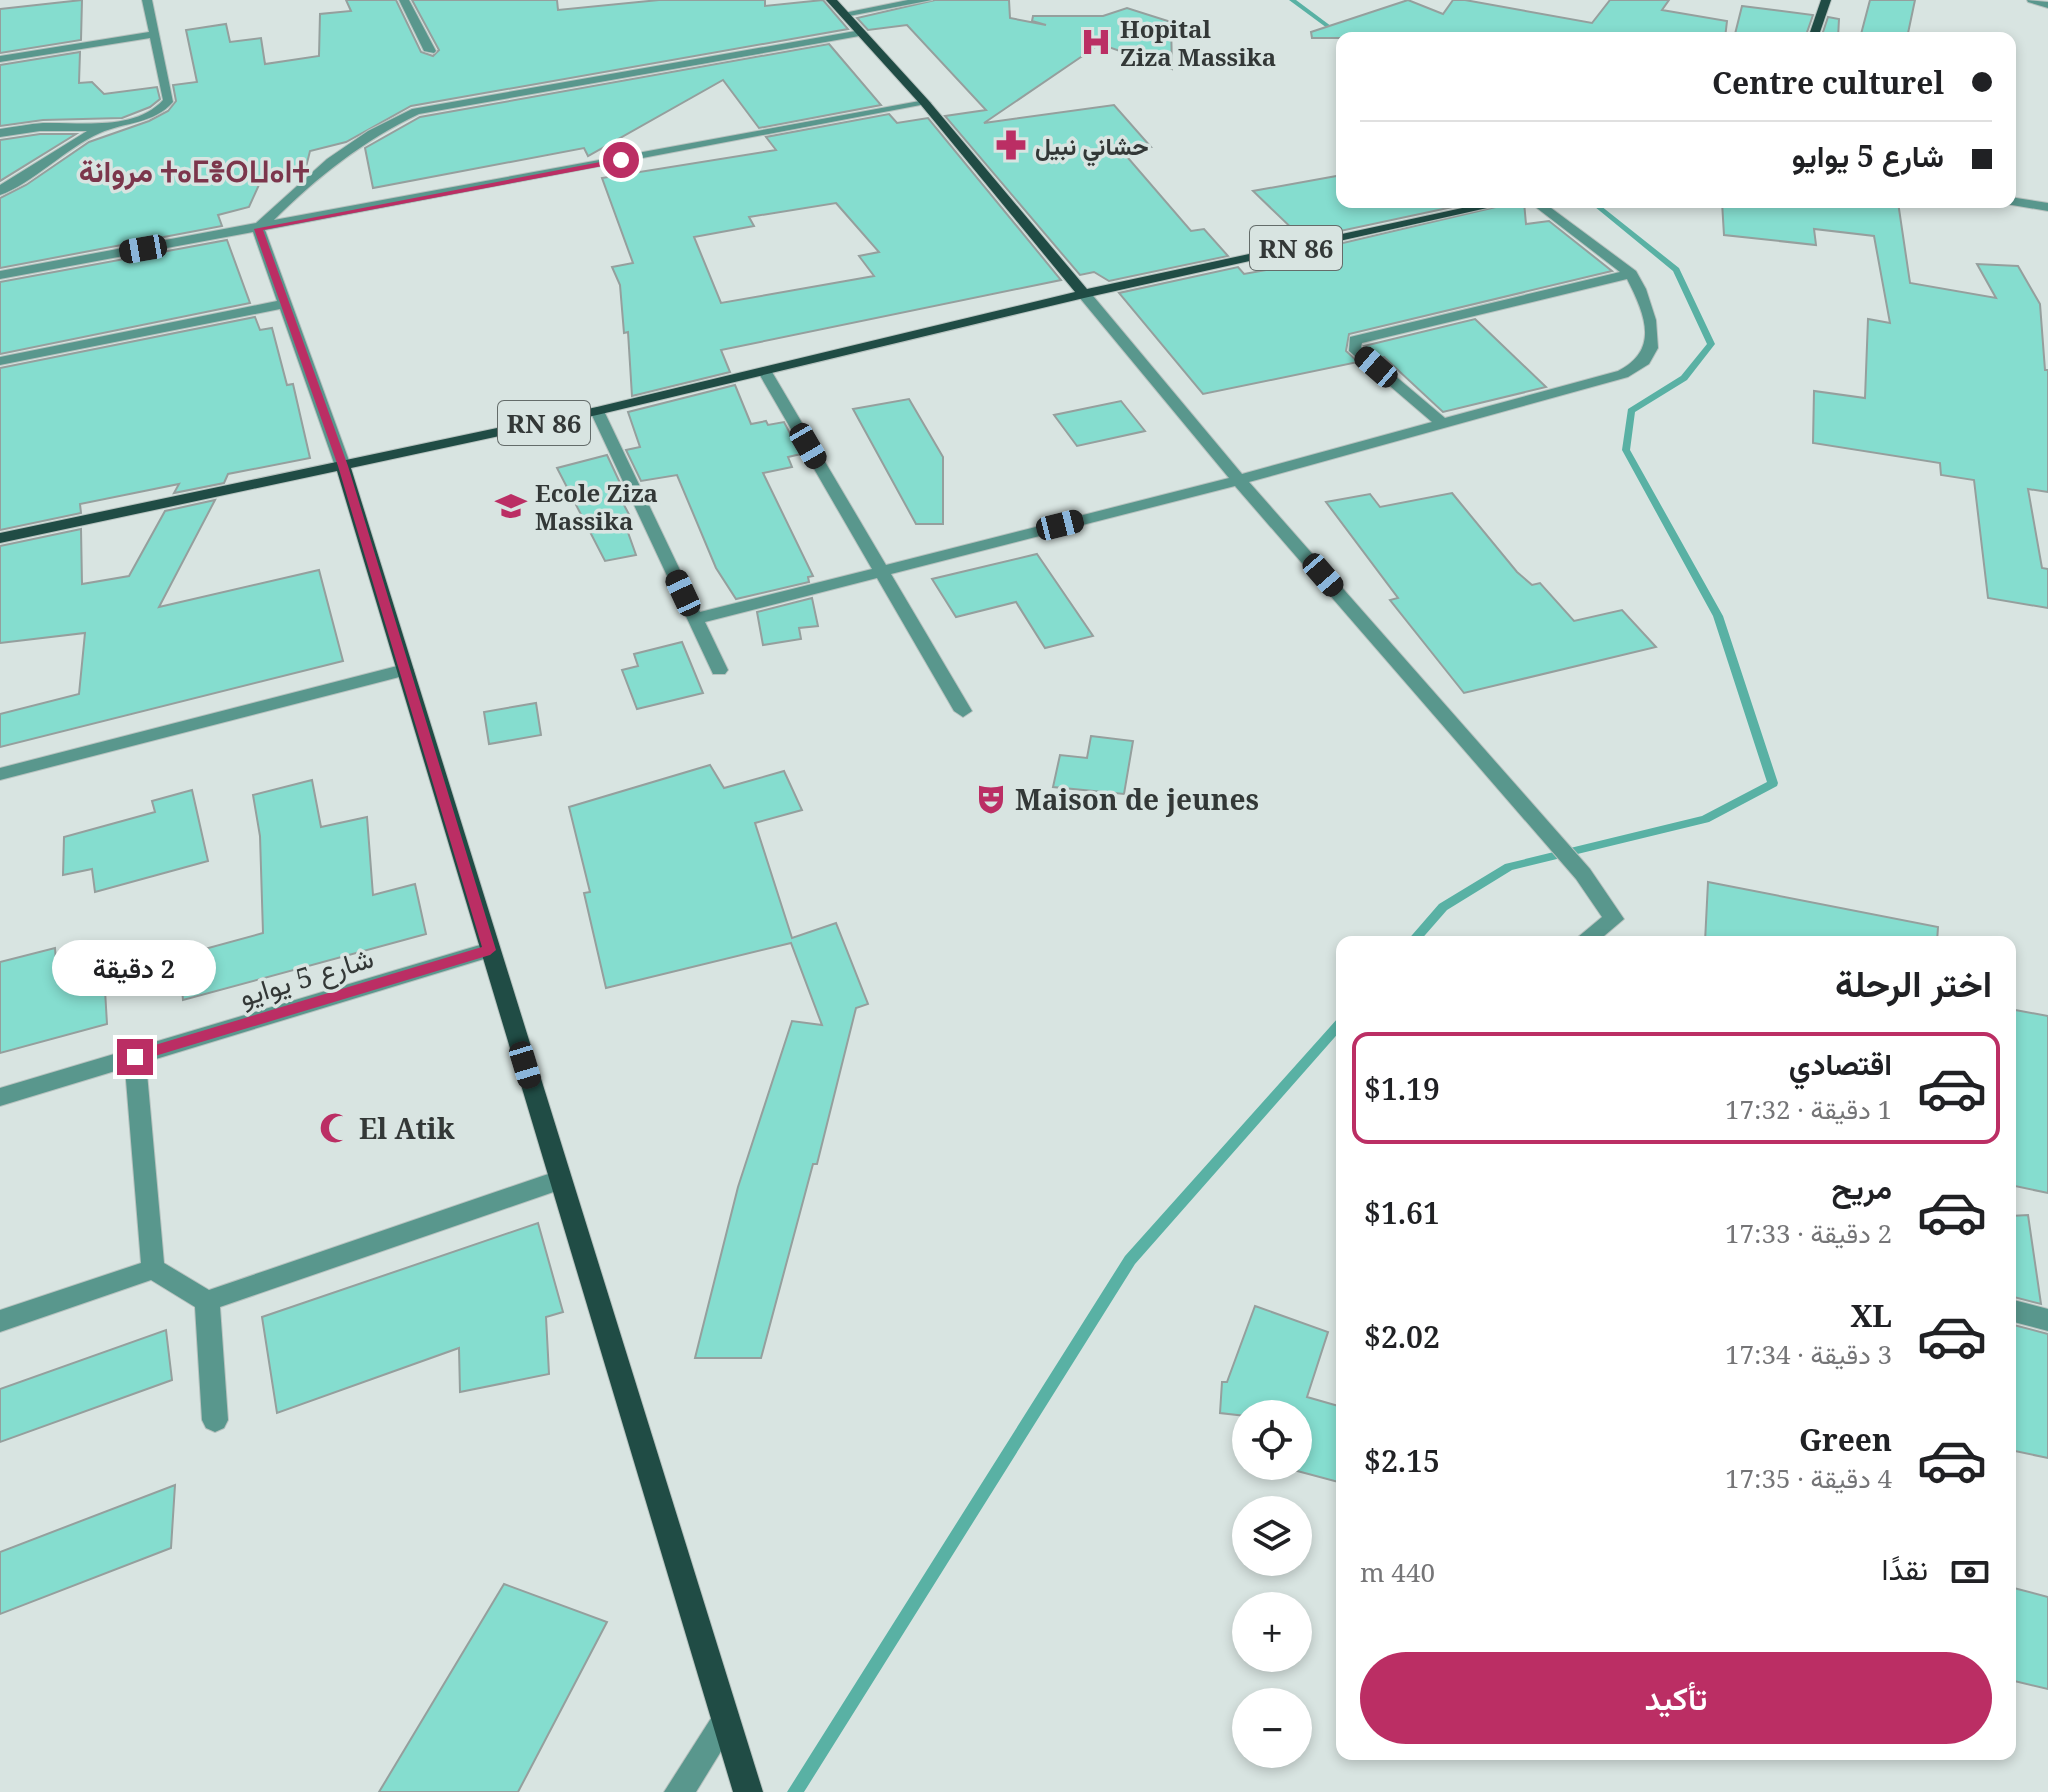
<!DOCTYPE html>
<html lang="ar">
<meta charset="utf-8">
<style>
body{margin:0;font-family:"Noto Serif",Vazirmatn,"Noto Sans Tifinagh",serif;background:#f2f2f2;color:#202124;direction:rtl;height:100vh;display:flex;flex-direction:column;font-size:30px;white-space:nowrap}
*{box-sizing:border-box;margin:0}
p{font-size:26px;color:#757577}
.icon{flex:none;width:44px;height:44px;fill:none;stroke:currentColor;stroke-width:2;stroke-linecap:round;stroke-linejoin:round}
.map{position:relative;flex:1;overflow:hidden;direction:ltr}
.drawer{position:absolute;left:1336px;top:936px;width:680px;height:824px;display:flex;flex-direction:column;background:#fff;border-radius:16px;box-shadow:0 4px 12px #0003;direction:rtl}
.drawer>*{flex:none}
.guide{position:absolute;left:1336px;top:32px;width:680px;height:176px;border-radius:16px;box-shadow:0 4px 12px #0003;direction:rtl;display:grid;align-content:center;height:176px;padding:0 24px;background:#fff}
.tools{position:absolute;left:1232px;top:1400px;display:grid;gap:16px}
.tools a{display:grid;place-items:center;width:80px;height:80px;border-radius:50%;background:#fff;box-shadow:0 4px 12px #0003;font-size:40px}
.end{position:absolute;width:36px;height:36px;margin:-18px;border:10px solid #bb2e64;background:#fff;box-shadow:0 0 0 4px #fff}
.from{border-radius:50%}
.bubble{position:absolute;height:56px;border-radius:28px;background:#fff;box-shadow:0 4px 12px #0003;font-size:26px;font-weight:600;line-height:56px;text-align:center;direction:rtl}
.car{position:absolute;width:24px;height:48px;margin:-24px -12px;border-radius:10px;box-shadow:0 0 6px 2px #0007;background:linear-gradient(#222 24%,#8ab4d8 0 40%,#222 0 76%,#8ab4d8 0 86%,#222 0)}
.guide b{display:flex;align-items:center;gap:28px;height:76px;font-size:30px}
.guide b+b{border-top:2px solid #e0e0e0}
.guide i{width:20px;height:20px;background:#202124}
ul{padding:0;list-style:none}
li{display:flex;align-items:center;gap:24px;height:112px;margin:0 16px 12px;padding:0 8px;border:4px solid transparent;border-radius:16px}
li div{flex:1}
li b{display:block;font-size:30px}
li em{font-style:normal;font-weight:600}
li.active{border-color:#bb2e64}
li>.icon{width:72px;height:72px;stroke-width:1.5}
h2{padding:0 24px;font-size:36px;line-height:96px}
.pay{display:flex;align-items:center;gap:20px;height:88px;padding:0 24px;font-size:30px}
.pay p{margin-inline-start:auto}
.button{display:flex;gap:16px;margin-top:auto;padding:16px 24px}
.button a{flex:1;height:92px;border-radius:48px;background:#bb2e64;color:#fff;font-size:32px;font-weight:600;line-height:92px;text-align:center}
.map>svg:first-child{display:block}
</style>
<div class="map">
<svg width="2048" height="1792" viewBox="0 0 2048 1792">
<rect width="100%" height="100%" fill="#d8e4e1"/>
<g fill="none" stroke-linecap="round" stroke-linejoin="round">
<!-- stream -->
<g fill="#59b1a4" fill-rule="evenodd">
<polygon points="1289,0 1296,0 1347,38 1342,39"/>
<polygon points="1589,202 1596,202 1679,268 1715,344 1687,380 1635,412 1630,450 1723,616 1778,783 1777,786 1709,822 1512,870 1447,910 1419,942 1406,942 1439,904 1505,864 1702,816 1767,782 1713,616 1622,450 1628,409 1681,376 1707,344 1673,271"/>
<polygon points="1342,1016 1342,1029 1135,1264 804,1792 787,1792 1125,1256 1338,1018"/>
</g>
</g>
<!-- building -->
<g fill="#85ddcf" stroke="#959f9d" stroke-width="2" fill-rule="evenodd">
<polygon points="82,0 81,40 0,53 0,9"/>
<polygon points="346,0 396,0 421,52 433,56 439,50 412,0 557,0 558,10 659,0 765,0 765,6 823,0 848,29 411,106 346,142 310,151 306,167 262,178 249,207 218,215 222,226 0,268 0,198 26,185 89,142 149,121 168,111 176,101 173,85 197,82 186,30 226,24 230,42 261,38 265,64 319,56 320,14 351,11"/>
<polygon points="935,0 1009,0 1010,18 1046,25 1032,21 1033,16 1103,16 1127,8 1171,22 1172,69 1100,44 984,123 1114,105 1151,147 1122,151 1191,231 1204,229 1228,256 1109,281 1094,272 1080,275 945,116 986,110 907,25 868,30 857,18"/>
<polygon points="1408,0 1443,14 1453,0 1465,0 1592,23 1610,0 1669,0 1662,10 1727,21 1725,38 1312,38 1311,32"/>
<polygon points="1870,0 1915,0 1907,38 1860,38"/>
<polygon points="1742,6 1813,15 1805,38 1734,38"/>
<polygon points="1828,17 1839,19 1838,38 1821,38"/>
<polygon points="829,44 881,105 759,128 723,80 588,156 584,148 373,188 365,148 420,117"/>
<polygon points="80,52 79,83 92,82 104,94 157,87 160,99 150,107 122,118 43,120 0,126 0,65"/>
<path d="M 889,114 L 897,123 L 928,118 L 1061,280 L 721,350 L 730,372 L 632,396 L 628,332 L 624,333 L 620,285 L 612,267 L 633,263 L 602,178 L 776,150 L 766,137 ZM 836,203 L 879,252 L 859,256 L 874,276 L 721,303 L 694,237 L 754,226 L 749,217 Z"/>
<polygon points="40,134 76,134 0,181 0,140"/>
<polygon points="1342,175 1342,202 1476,202 1303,239 1253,191"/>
<polygon points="1517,202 1524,202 1526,224 1549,221 1612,271 1349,334 1346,351 1358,362 1203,394 1119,293 1238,267 1244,274 1323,260 1313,250"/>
<polygon points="1722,202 1898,202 1910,283 1996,298 1977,264 2018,266 2040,304 2045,370 2048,370 2048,492 2028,489 2042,568 2048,569 2048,608 1988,598 1974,480 1941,475 1940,463 1813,443 1814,391 1865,398 1868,319 1890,323 1874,236 1814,229 1816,245 1724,235"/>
<polygon points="227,240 250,303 0,354 0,282"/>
<polygon points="255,317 260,330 272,328 287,385 293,384 310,458 228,474 224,483 174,493 179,484 80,504 81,513 0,530 0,368"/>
<polygon points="1475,319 1546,387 1443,412 1384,357 1379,358 1364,346"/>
<polygon points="735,385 751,424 766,421 768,425 784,422 801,454 788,457 792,467 763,473 813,576 808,577 809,582 736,599 716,568 677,475 641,481 626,450 640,447 628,412"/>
<polygon points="909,399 943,457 943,524 916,524 853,409"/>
<polygon points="1121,401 1145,431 1077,446 1054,415"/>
<polygon points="607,455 621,485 614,486 633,522 625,524 636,555 605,561 557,468"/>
<polygon points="1452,493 1517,572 1532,585 1540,583 1574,621 1622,610 1656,647 1464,693 1390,600 1398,598 1326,502 1370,494 1380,507"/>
<polygon points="215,500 159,607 319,570 343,661 0,747 0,714 79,694 85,633 0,643 0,546 81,529 82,584 129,576 165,511"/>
<polygon points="1037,554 1093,636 1045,648 1016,602 956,617 932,579"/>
<polygon points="812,598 818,626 799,628 801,639 763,645 757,612"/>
<polygon points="682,642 703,693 637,709 622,670 638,666 634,654"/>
<polygon points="536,703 541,735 489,744 484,712"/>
<polygon points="1091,736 1133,741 1124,794 1053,787 1060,755 1087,758"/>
<polygon points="710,765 724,788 784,771 802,810 755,823 792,938 836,923 868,1004 856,1008 817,1164 813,1164 761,1358 695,1358 738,1187 792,1021 822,1025 791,943 606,988 584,893 590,892 569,807"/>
<polygon points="312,780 321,827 367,817 373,895 415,884 426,934 183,1000 179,956 263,933 260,836 253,795"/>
<polygon points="192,790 208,861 95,892 92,869 63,875 64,837 155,812 152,801"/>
<polygon points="1708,882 1938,927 1937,942 1705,942"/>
<polygon points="55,948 56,962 96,951 97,975 104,973 107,1024 0,1053 0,962"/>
<polygon points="2010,1009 2048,1016 2048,1193 2010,1185"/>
<polygon points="2028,1215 2041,1304 2010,1296 2010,1216"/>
<polygon points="538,1223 563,1312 546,1317 549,1374 460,1392 459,1348 277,1413 262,1317"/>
<polygon points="1255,1306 1328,1332 1307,1397 1342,1407 1342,1483 1286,1468 1298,1466 1298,1414 1246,1416 1220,1413 1222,1382 1227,1382"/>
<polygon points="2010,1324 2048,1334 2048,1458 2010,1450"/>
<polygon points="166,1330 172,1380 0,1442 0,1389"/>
<polygon points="175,1485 171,1548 0,1614 0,1552"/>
<polygon points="504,1584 607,1622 518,1792 379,1792"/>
<polygon points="2010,1587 2048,1597 2048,1689 2010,1680"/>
</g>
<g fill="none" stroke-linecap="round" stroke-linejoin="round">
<!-- minor casing -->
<g stroke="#b7c2bf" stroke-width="2">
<g id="minor">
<path d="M 142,0 L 152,0 L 173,102 C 154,124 125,122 100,133 C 66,148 32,184 0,195 L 0,185 L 87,131 L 40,131 L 0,137 L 0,129 C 14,127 29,124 43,123 C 81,122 135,131 163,100 L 150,38 L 0,62 L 0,56 L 149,32 Z"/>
<polygon points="399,0 409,0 436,51 434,53 424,51"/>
<polygon points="908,0 932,0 844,17 839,14"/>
<polygon points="2027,0 2048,2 2048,8 2028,2"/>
<path d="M 861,30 L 865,31 L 865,35 L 419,114 C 364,140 317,177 274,220 L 925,100 L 931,103 L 265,230 L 351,466 L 348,469 L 343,471 L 335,466 L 280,309 L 0,365 L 0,357 L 277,301 L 253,232 L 0,279 L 0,271 L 256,223 L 327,159 L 368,131 L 412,109 Z"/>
<polygon points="2010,197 2048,203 2048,211 2006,204 2010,202"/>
<path d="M 1529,202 L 1543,202 L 1636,271 L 1646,289 L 1656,320 L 1658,348 L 1649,364 L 1628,377 L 1249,482 L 1590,869 L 1624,919 L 1597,942 L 1572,942 L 1602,917 L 1576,879 L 1235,486 L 891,574 L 972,711 L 963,717 L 954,711 L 877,578 L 705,622 L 728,670 L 725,674 L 713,674 L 590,411 L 597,407 L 604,411 L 700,612 L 872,569 L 758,372 L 760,369 L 765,368 L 772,372 L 886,565 L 1229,478 L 1079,297 L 1079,291 L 1089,291 L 1242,474 L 1432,422 L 1349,351 L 1350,337 L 1620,272 ZM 1627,279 C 1645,314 1660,350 1618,371 L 1445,418 L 1361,347 L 1362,343 Z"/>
<polygon points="405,664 414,670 411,674 0,780 0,768"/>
<polygon points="490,942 497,945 500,950 497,955 146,1062 164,1263 209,1290 560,1170 568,1173 572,1180 568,1187 220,1307 228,1420 224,1428 215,1432 206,1428 202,1420 195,1307 151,1280 0,1332 0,1310 141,1263 125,1068 0,1106 0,1088"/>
<polygon points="2010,1299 2048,1309 2048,1331 2010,1321"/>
<polygon points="725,1708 735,1712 739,1722 696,1792 664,1792 715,1712"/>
</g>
</g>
<!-- major casing -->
<g stroke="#b7c2bf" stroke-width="2">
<g id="major">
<polygon points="826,0 837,0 929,101 1087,289 1490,202 1514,202 1084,298 597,415 351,468 763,1792 733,1792 337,471 0,543 0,533 597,407 1075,292 921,105"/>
<polygon points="1821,0 1831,0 1818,38 1808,38"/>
</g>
</g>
<!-- minor -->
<use href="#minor" fill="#59978d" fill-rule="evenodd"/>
<!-- major -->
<use href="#major" fill="#204c45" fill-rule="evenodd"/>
</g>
<!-- route -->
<polygon fill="#bb2e64" points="621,158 624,162 263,230 348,466 496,950 490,955 135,1062 130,1061 128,1057 135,1051 482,947 338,466 254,229"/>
<!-- icons -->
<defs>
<g id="hospital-bare" transform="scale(2.4)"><path d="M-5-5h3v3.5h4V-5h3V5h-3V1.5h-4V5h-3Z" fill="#bb2e64" stroke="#d8e4e1" stroke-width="2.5" paint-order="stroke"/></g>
<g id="pharmacy-bare" transform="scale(2.4)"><path d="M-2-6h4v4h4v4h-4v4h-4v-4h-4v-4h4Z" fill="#bb2e64" stroke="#d8e4e1" stroke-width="2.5" paint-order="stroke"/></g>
<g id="school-bare" transform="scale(2.4)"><path d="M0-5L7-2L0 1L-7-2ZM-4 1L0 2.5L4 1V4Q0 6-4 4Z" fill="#bb2e64" stroke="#d8e4e1" stroke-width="2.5" paint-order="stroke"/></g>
<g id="theatre-bare" transform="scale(2.4)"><path d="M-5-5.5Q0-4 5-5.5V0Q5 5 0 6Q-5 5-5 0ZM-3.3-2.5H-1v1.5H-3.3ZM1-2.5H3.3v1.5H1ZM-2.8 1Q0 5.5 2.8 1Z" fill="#bb2e64" stroke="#d8e4e1" stroke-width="2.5" paint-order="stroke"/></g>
<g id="mosque-bare" transform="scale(2.4)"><path d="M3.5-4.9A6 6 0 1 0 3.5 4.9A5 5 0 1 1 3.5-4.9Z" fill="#bb2e64" stroke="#d8e4e1" stroke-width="2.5" paint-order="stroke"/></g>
</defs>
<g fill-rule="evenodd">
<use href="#hospital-bare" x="1096" y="42"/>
<use href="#pharmacy-bare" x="1011" y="145"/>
<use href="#school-bare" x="511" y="506"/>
<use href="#theatre-bare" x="991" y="799"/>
<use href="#mosque-bare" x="335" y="1128"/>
</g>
<g text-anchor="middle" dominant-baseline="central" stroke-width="7" stroke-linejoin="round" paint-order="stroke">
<!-- far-poi labels -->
<g font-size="24" font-weight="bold" fill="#333837" stroke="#d8e4e1" text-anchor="start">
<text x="1120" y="28">Hopital<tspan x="1120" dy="28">Ziza Massika</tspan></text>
<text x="1035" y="145">حشاني نبيل</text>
<text x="535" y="492">Ecole Ziza<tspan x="535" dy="28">Massika</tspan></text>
</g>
<!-- shield labels -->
<g fill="#d8e4e1" stroke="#646c6a" stroke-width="2">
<rect x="1250" y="226" width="92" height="44" rx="6"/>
<rect x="498" y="401" width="92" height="44" rx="6"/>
</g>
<g font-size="26" font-weight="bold" fill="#333837">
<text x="1296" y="248">RN 86</text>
<text x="544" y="423">RN 86</text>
</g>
<!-- poi labels -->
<g font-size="28" font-weight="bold" fill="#333837" stroke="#d8e4e1" text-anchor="start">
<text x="1015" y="799">Maison de jeunes</text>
<text x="359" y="1128">El Atik</text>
</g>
<!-- street labels -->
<g font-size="28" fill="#333837" stroke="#d8e4e1">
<text transform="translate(306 976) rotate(-17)">شارع 5 يوايو</text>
</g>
<!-- far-district labels -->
<g font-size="30" font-weight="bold" fill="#7c364c" stroke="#d8e4e1">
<text x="194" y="170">مروانة ⵜⴰⵎⴻⵔⵡⴰⵏⵜ</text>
</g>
</g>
</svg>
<div class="tools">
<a><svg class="icon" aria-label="locate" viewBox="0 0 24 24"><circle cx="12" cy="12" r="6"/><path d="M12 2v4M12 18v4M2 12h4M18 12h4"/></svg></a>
<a><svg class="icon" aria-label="layers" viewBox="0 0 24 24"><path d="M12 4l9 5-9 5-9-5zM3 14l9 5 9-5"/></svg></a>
<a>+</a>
<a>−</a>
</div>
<i class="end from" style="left:621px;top:160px"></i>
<i class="end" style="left:135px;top:1057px"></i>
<div class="bubble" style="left:52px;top:940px;width:164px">2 دقيقة</div>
<i class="car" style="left:143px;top:249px;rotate:260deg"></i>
<i class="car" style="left:1376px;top:367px;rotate:311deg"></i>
<i class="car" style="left:808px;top:446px;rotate:150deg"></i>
<i class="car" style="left:1060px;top:525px;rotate:76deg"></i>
<i class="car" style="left:1323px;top:575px;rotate:139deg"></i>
<i class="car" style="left:683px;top:593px;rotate:335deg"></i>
<i class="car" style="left:525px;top:1065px;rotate:163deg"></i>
<div class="guide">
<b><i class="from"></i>Centre culturel</b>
<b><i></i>شارع 5 يوايو</b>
</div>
<section class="drawer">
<h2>اختر الرحلة</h2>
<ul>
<li class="active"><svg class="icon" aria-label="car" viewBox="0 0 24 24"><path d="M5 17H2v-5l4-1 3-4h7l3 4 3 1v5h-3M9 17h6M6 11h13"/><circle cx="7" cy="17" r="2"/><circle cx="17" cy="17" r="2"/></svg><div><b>اقتصادي</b><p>1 دقيقة · 17:32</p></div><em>$1.19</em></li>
<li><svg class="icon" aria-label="car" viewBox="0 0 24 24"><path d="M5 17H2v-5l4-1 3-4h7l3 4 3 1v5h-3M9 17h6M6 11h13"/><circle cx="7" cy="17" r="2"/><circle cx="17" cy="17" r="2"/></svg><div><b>مريح</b><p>2 دقيقة · 17:33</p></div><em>$1.61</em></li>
<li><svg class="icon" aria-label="car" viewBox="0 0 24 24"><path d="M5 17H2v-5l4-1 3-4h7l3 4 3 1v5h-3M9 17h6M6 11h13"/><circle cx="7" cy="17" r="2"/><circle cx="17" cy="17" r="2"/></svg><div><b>XL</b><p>3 دقيقة · 17:34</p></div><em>$2.02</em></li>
<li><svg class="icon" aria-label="car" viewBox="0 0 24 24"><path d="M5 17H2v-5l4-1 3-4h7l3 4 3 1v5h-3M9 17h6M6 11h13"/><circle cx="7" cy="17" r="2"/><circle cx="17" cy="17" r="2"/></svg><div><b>Green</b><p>4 دقيقة · 17:35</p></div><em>$2.15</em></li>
</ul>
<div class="pay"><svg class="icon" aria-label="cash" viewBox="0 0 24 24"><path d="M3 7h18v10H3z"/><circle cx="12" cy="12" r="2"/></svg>نقدًا<p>440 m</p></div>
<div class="button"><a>تأكيد</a></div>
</section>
</div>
